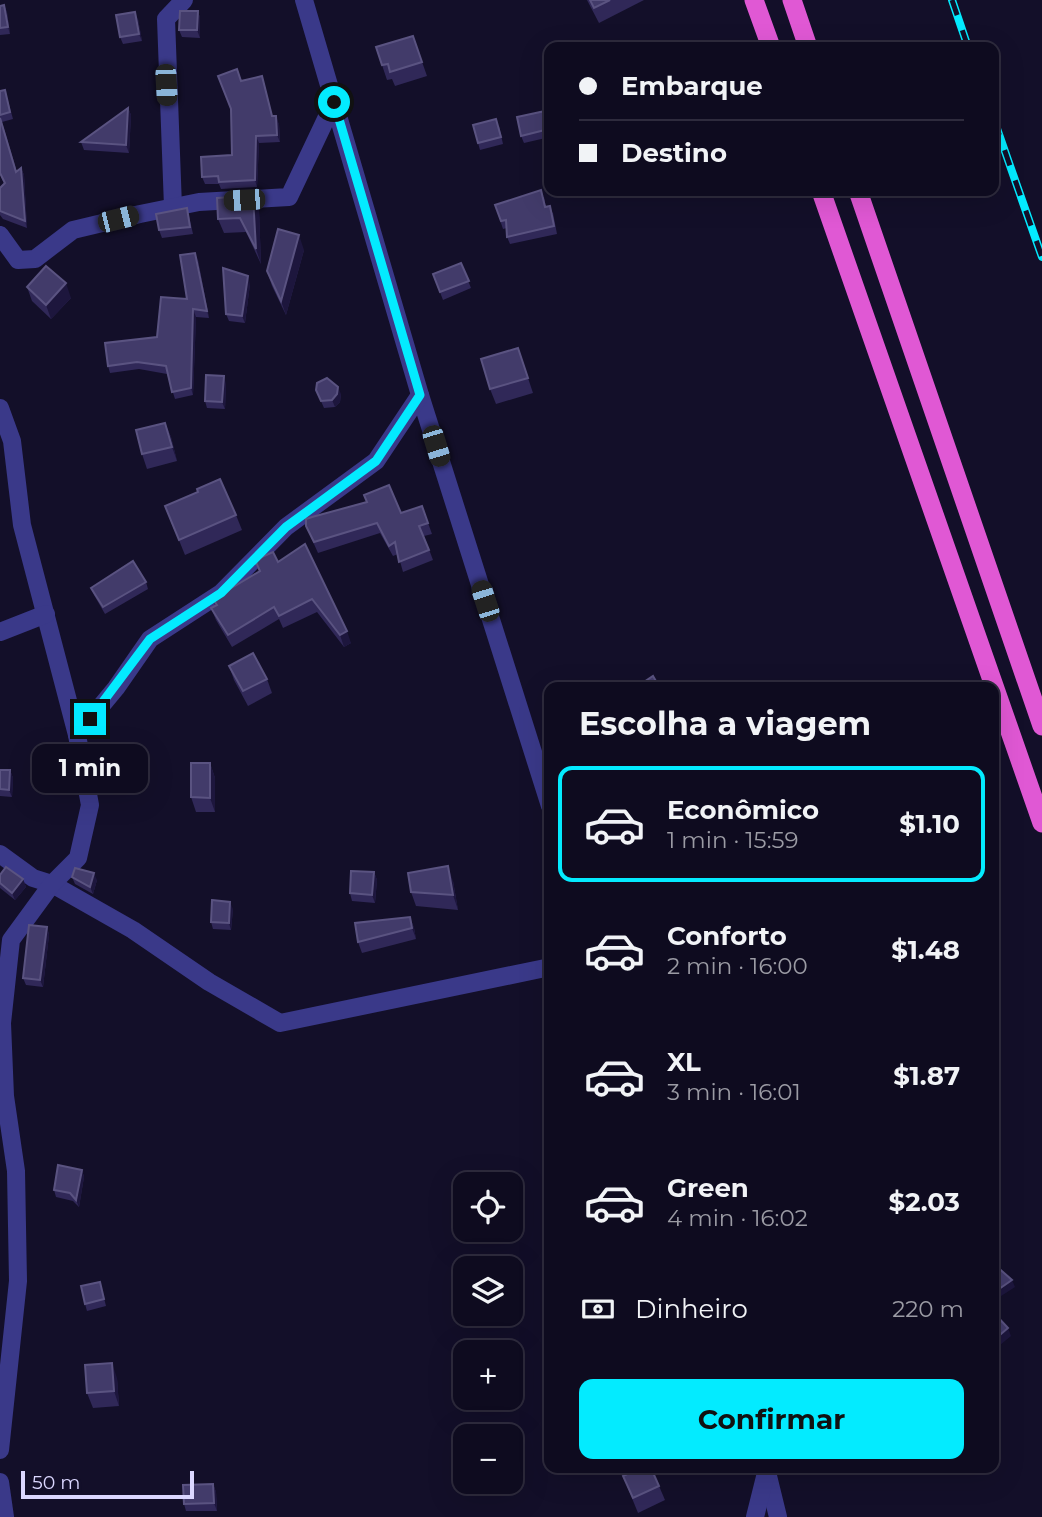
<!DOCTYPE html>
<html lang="pt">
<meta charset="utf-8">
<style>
body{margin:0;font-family:Montserrat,sans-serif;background:#1c192c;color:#f1f3f6;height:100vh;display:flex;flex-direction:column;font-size:26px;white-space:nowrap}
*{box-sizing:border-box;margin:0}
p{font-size:23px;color:#9b9ba4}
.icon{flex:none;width:38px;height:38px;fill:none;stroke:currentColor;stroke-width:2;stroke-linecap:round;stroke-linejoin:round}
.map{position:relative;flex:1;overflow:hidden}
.side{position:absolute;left:544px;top:682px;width:455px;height:791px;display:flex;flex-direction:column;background:#0e0b1f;border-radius:14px;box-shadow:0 7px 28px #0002,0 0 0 2px #2e2b3d}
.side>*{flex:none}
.hud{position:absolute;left:544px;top:42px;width:455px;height:154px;border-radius:14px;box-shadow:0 7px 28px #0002,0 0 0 2px #2e2b3d;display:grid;align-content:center;height:154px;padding:0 35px;background:#0e0b1f}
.tools{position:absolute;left:453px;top:1172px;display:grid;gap:14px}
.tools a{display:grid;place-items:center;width:70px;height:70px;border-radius:14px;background:#0e0b1f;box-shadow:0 7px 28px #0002,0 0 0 2px #2e2b3d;font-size:35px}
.scale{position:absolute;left:21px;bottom:18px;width:173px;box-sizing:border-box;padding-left:7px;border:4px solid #dbd7ff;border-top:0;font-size:19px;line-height:24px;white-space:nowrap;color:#dbd7ff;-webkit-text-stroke:5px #130f29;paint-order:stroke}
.end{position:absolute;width:32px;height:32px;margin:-16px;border:9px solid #03ebff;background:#111;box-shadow:0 0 0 4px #111}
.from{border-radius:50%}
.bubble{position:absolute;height:49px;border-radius:14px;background:#0e0b1f;box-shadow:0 7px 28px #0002,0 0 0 2px #2e2b3d;font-size:23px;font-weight:700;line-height:49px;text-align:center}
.car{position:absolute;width:21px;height:42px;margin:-21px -10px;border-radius:9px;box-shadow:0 0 5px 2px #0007;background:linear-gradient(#222 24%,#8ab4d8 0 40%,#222 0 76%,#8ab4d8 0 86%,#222 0)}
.hud b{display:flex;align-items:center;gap:24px;height:66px;font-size:26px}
.hud b+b{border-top:2px solid #2e2b3d}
.hud i{width:18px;height:18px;background:#f1f3f6}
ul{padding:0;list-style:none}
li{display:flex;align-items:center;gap:21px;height:116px;margin:0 14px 10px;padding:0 21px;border:4px solid transparent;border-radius:14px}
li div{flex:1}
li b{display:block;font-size:26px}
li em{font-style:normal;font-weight:700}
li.active{border-color:#03ebff}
li>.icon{width:63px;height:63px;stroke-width:1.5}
h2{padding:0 35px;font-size:32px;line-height:84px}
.pay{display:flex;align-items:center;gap:18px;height:77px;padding:0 35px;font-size:26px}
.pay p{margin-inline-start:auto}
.button{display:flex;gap:14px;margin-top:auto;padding:14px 35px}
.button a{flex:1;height:80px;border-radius:14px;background:#03ebff;color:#111;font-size:28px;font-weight:700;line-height:80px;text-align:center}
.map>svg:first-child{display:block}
</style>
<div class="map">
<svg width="1042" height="1517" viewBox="0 0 1042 1517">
<rect width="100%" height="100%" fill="#130f29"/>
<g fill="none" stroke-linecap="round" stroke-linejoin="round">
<!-- minor -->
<g stroke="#3a3989" stroke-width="18">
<polyline points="304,0 420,395 550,806"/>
<polyline points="173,207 166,19 184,0"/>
<polyline points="0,235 18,260 35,259 73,230 140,214 199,202 289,197 334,102"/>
<polyline points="0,408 12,441 22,525 77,735"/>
<polyline points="0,632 46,614"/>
<polyline points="0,854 33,878 52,884 133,930 209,982 280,1023 550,967"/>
<polyline points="0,1450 18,1281 16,1171 5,1096 2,1023 11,940 52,884 78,858 90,805 77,735 116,688 150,639 221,593 286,527 376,461 420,395"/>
<polyline points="766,1468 778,1517"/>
<polyline points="0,1482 5,1517"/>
<polyline points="755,1517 766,1473"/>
</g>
<!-- trunk -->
<g stroke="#e058d4" stroke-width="19">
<polyline points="754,0 771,47"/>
<polyline points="792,0 808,47"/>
<polyline points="821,191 1042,823"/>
<polyline points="858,191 1042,726"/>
</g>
<!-- rail casing -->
<g stroke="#03ebff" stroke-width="8">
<g id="rail">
<polyline points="952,0 968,47"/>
<polyline points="994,120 1042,257"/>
</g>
</g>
<!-- rail -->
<use href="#rail" stroke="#130f29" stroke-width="5" stroke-dasharray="16" stroke-linecap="butt"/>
</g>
<!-- wall -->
<g fill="#302858">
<polygon points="587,0 644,0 599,23"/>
<polygon points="4,5 7,12 10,34 0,35 0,6"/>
<polygon points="198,11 200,18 200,38 182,37 179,30"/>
<polygon points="138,19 142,41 123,44 120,37"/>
<polygon points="413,36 427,76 395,86 392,79 387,80 376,47"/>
<polygon points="262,76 272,116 279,124 280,142 259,143 257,187 221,189 219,184 205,184 202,177 232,155 241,81"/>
<polygon points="5,90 13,119 2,122 17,172 21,168 24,175 27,228 3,219 0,215 0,188 4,184 0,174 0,91"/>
<polygon points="128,108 131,115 129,153 84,150 81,142"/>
<polygon points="547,118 550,127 550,137 524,143 521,136"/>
<polygon points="499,126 503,144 480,150 478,143"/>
<polygon points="544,197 546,207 553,213 557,234 510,244 507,237 507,228 503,229 495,205"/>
<polygon points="259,210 261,264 246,232 224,233 218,219"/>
<polygon points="189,216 193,234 162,238 159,230"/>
<polygon points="304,250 286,315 272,286 267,271"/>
<polygon points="198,260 209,318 196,317 193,395 175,399 167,374 139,369 110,373 108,366 157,337 187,299"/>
<polygon points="461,263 471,288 443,300 433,274"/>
<polygon points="250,284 245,323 229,321 226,314"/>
<polygon points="27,287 71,298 51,319 32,301"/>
<polygon points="518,348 533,393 496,404 490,389"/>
<polygon points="226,384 225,409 207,408 205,401"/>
<polygon points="316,390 341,394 340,402 335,407 324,408"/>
<polygon points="165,423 171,437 177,461 147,469 142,454"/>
<polygon points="165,506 236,515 242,530 185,555"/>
<polygon points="422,506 432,534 424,536 433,560 403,572 398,554 393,556 380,533 318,553 306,526 401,513"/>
<polygon points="255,560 278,562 351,643 344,647 317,612 283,628 279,619 232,647 216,620 211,608 215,606 213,599 259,571"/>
<polygon points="146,582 148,589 105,614 94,595 91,588"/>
<polygon points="229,666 267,679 272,693 248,706 234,680"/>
<polygon points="210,763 215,778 215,812 196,812 191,797"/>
<polygon points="0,770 10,770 13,778 12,797 0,796"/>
<polygon points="374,872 377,880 375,903 352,901 350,893"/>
<polygon points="0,875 23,879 26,887 15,900 0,888"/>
<polygon points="72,877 97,880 93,894 75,884"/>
<polygon points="453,881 458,910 416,906 411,892"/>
<polygon points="233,909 231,930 213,929 211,922"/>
<polygon points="410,917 414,928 416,939 362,953 358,942"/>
<polygon points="47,927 49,935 43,987 26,985 23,978"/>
<polygon points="82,1170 84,1177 79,1207 73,1201 56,1197 54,1190"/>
<polygon points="100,1282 106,1306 87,1311 85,1304"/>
<polygon points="117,1378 119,1406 93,1408 87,1393"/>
<polygon points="623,1476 659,1486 665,1500 638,1513"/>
<polygon points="213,1484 216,1492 217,1511 186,1511 184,1504"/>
</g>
<!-- shaded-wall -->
<g fill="#1d163d">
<polygon points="4,5 7,12 10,34 8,27"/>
<polygon points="198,11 200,18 200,38 197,30"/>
<polygon points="135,12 138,19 142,41 139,34"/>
<polygon points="128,108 131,115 129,153 126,145"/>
<polygon points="276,116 279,124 280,142 277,135"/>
<polygon points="256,136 259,143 257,187 255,180"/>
<polygon points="21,168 24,175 27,228 25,221"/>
<polygon points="253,196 259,210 261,264 256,249"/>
<polygon points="299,235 304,250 286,315 281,301"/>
<polygon points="195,253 198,260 209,318 207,311"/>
<polygon points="248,276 250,284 245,323 242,316"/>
<polygon points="66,283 71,298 51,319 46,305"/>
<polygon points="193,309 196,317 193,395 191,388"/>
<polygon points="224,376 226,384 225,409 222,402"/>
<polygon points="338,387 341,394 340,402 335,407 332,400"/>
<polygon points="165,423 171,437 177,461 172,447"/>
<polygon points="347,631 351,643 344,647 340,635"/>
<polygon points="210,763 215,778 215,812 210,798"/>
<polygon points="10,770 13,778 12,797 9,790"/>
<polygon points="448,866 453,881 458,910 453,895"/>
<polygon points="374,872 377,880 375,903 372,895"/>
<polygon points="94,873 97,880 93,894 90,887"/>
<polygon points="23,879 26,887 15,900 12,893"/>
<polygon points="230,902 233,909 231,930 229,923"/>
<polygon points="410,917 414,928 416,939 412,928"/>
<polygon points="47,927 49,935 43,987 40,980"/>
<polygon points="82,1170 84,1177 79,1207 76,1200"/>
<polygon points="1012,1280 1015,1287 998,1298 996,1291"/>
<polygon points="1008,1328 1011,1336 994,1350 994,1340"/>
<polygon points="112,1363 117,1378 119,1406 114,1391"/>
<polygon points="213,1484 216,1492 217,1511 214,1503"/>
</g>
<!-- building -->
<g fill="#423b6a" stroke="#5a5381" stroke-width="2">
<polygon points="590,0 610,0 594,8"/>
<polygon points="4,5 8,27 0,28 0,6"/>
<polygon points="180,11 198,11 197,30 179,30"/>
<polygon points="135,12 139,34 120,37 116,15"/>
<polygon points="413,36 422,62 390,72 388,64 382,65 376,47"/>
<polygon points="237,69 241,81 262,76 272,116 276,116 277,135 256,136 255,180 219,182 218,176 202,177 201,157 232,155 231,109 218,76"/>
<polygon points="5,90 10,112 0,115 0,91"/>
<polygon points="128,108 126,145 81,142"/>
<polygon points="545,111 549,129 521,136 517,117"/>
<polygon points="0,118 16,172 21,168 25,221 0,211 0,188 5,183 0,173"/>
<polygon points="496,119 501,137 478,143 473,125"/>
<polygon points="541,190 545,207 550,206 554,226 507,237 506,220 501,221 495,205"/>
<polygon points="253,196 256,249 240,218 218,219 217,198"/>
<polygon points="187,208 190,227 159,230 156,214"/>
<polygon points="278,229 299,235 281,301 267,271"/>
<polygon points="195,253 207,311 193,309 191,388 172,392 166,366 137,362 108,366 105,343 157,337 161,297 187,299 180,255"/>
<polygon points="461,263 469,281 440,292 433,274"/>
<polygon points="46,266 66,283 46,305 27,287"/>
<polygon points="223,268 248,276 242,316 226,314"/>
<polygon points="518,348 528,378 490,389 481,359"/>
<polygon points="206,375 224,376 222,402 205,401"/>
<polygon points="327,378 338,387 337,394 332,400 321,401 316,390 317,383"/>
<polygon points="165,423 172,447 142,454 136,430"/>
<polygon points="220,479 236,515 179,540 165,506 198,492 197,489"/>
<polygon points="389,485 401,513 422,506 428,523 419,526 429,550 399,562 395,542 389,546 377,523 314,542 306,526 306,519 312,517 367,502 364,495"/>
<polygon points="305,544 347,631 340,635 312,599 279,616 274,607 228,635 211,608 217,605 213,599 260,571 255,560 273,552 278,562"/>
<polygon points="133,561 146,582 103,607 91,588"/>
<polygon points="253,653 267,679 243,691 229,666"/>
<polygon points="653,676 660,688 635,688"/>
<polygon points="191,763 210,763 210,798 191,797"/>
<polygon points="0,770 10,770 9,790 0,789"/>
<polygon points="448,866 453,895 411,892 408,873"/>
<polygon points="6,867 23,879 12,893 0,883 0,875"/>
<polygon points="75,868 94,873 90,887 72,877"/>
<polygon points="351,871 374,872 372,895 350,893"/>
<polygon points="212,900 230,902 229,923 211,922"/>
<polygon points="410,917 412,928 358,942 355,923"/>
<polygon points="29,925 47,927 40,980 23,978"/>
<polygon points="58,1165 82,1170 76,1200 70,1193 54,1190"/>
<polygon points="994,1264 1012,1280 996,1291 994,1290"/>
<polygon points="100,1282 104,1299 85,1304 81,1286"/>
<polygon points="994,1313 1008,1328 994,1340"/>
<polygon points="112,1363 114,1391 87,1393 85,1365"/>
<polygon points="640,1468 651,1468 659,1486 633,1498 623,1476"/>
<polygon points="213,1484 214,1503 184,1504 183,1485"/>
</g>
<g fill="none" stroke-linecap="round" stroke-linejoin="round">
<!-- route -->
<polyline stroke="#03ebff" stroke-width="9" points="90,719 150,639 221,593 286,527 376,461 420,395 334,102"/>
</g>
</svg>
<div class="tools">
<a><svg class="icon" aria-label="locate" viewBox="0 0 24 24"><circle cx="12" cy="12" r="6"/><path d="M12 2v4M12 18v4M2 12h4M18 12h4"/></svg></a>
<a><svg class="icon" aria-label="layers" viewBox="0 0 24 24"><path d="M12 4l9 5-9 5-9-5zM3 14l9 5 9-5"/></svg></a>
<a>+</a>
<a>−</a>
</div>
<div class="scale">50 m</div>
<i class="end from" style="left:334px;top:102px"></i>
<i class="end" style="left:90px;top:719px"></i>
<div class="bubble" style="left:32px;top:744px;width:116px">1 min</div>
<i class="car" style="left:166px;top:85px;rotate:177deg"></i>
<i class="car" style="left:244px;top:200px;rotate:267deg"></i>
<i class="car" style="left:118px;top:219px;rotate:76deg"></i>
<i class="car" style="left:436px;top:446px;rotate:163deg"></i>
<i class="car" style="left:485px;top:601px;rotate:342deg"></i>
<div class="hud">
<b><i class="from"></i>Embarque</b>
<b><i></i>Destino</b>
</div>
<section class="side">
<h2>Escolha a viagem</h2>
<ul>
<li class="active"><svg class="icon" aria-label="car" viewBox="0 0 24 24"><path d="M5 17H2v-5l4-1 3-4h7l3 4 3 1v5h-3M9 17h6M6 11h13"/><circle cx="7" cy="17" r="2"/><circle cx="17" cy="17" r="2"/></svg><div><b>Econômico</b><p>1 min · 15:59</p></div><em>$1.10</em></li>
<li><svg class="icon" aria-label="car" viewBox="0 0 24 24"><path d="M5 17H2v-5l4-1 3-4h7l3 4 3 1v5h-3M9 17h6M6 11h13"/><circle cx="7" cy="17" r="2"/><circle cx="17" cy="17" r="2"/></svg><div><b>Conforto</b><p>2 min · 16:00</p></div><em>$1.48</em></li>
<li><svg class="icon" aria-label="car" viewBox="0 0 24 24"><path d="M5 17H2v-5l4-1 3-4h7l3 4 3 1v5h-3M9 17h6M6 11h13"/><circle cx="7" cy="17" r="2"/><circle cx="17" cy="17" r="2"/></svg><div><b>XL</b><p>3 min · 16:01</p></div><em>$1.87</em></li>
<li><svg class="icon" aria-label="car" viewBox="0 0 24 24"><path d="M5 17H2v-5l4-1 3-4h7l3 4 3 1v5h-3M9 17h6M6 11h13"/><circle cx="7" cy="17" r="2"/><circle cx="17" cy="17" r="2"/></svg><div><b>Green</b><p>4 min · 16:02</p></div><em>$2.03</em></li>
</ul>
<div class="pay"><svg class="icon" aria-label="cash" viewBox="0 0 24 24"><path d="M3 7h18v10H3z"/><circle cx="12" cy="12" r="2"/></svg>Dinheiro<p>220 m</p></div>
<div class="button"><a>Confirmar</a></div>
</section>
</div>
